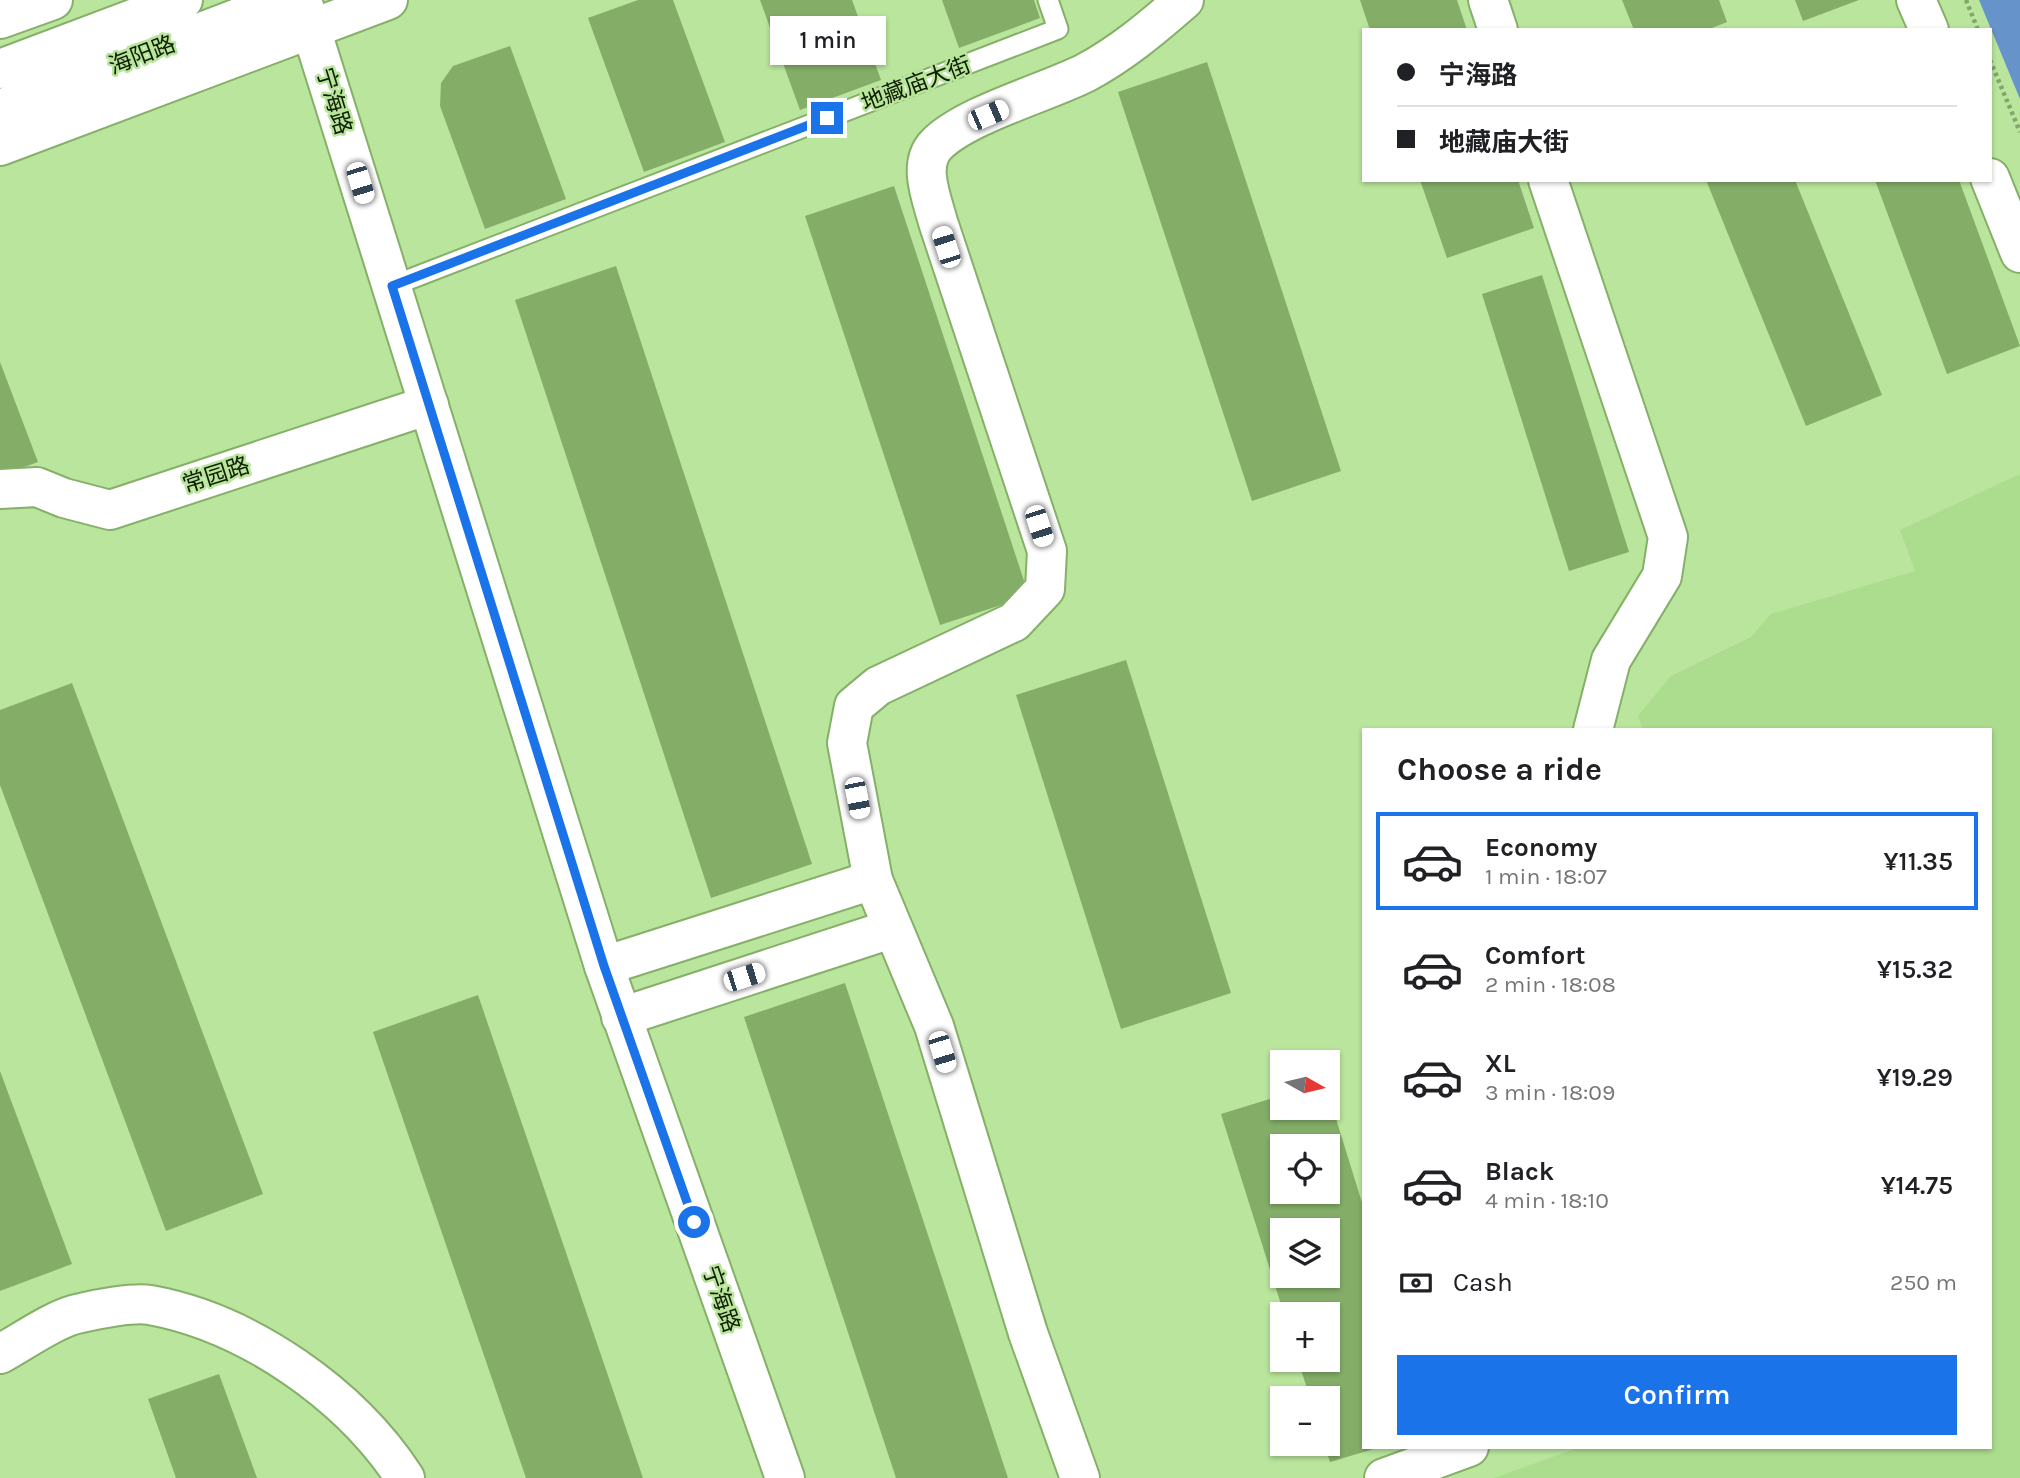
<!DOCTYPE html>
<meta charset="utf-8">
<style>
body{margin:0;font-family:Karla,"Noto Sans SC",sans-serif;background:#f6f6f6;color:#202124;height:100vh;display:flex;flex-direction:column;font-size:26px;white-space:nowrap}
*{box-sizing:border-box;margin:0}
p{font-size:23px;color:#757577}
.icon{flex:none;width:38px;height:38px;fill:none;stroke:currentColor;stroke-width:2;stroke-linecap:round;stroke-linejoin:round}
.map{position:relative;flex:1;overflow:hidden}
.drawer{position:absolute;left:1362px;top:728px;width:630px;height:721px;display:flex;flex-direction:column;background:#fff;border-radius:0px;box-shadow:0 2px 5px #0004}
.drawer>*{flex:none}
.top-card{position:absolute;left:1362px;top:28px;width:630px;height:154px;border-radius:0px;box-shadow:0 2px 5px #0004;display:grid;align-content:center;height:154px;padding:0 35px;background:#fff}
.needle{width:46px;rotate:98deg}
.buttons{position:absolute;left:1270px;top:1050px;display:grid;gap:14px}
.buttons a{display:grid;place-items:center;width:70px;height:70px;border-radius:0px;background:#fff;box-shadow:0 2px 5px #0004;font-size:35px}
.end{position:absolute;width:32px;height:32px;margin:-16px;border:9px solid #1a73e8;background:#fff;box-shadow:0 0 0 4px #fff}
.from{border-radius:50%}
.bubble{position:absolute;height:49px;border-radius:0px;background:#fff;box-shadow:0 2px 5px #0004;font-size:23px;font-weight:600;line-height:49px;text-align:center}
.car{position:absolute;width:21px;height:42px;margin:-21px -10px;border-radius:9px;box-shadow:0 0 5px 2px #0007;background:linear-gradient(#fff 24%,#345 0 40%,#fff 0 76%,#345 0 86%,#fff 0)}
.top-card b{display:flex;align-items:center;gap:24px;height:66px;font-size:26px}
.top-card b+b{border-top:2px solid #e0e0e0}
.top-card i{width:18px;height:18px;background:#202124}
ul{padding:0;list-style:none}
li{display:flex;align-items:center;gap:21px;height:98px;margin:0 14px 10px;padding:0 21px;border:4px solid transparent;border-radius:0px}
li div{flex:1}
li b{display:block;font-size:26px}
li em{font-style:normal;font-weight:600}
li.current{border-color:#1a73e8}
li>.icon{width:63px;height:63px;stroke-width:1.5}
h2{padding:0 35px;font-size:32px;line-height:84px}
.pay{display:flex;align-items:center;gap:18px;height:77px;padding:0 35px;font-size:26px}
.pay p{margin-inline-start:auto}
.button{display:flex;gap:14px;margin-top:auto;padding:14px 35px}
.button a{flex:1;height:80px;border-radius:0px;background:#1a73e8;color:#fff;font-size:28px;font-weight:600;line-height:80px;text-align:center}
.map>svg:first-child{display:block}
</style>
<div class="map">
<svg width="2020" height="1478" viewBox="0 0 2020 1478">
<rect width="100%" height="100%" fill="#b9e59c"/>
<!-- built -->
<polygon fill="#acdc8d" points="2020,474 2020,1478 1494,1478 1580,1447 1990,1447 1990,730 1643,730 1638,716 1671,676 1751,637 1771,614 1915,571 1900,530"/>
<!-- water -->
<polygon fill="#6693c9" points="1979,0 2020,0 2020,99"/>
<!-- building -->
<g fill="#84ae68" fill-rule="evenodd">
<polygon points="638,0 673,0 725,142 644,172 588,18"/>
<polygon points="760,0 852,0 881,80 800,110"/>
<polygon points="942,0 1034,0 1040,18 959,48"/>
<polygon points="1360,0 1457,0 1467,30 1370,30"/>
<polygon points="1622,0 1719,0 1727,22 1707,30 1634,30"/>
<polygon points="1795,0 1859,0 1803,21"/>
<polygon points="510,46 566,199 485,229 440,106 441,83 453,66"/>
<polygon points="1207,62 1341,471 1252,501 1118,92"/>
<polygon points="1420,180 1518,180 1534,228 1447,258"/>
<polygon points="1706,180 1795,180 1882,395 1806,426"/>
<polygon points="1875,180 1959,180 2020,346 1947,374"/>
<polygon points="894,186 1029,596 940,625 805,216"/>
<polygon points="616,266 812,864 711,898 515,300"/>
<polygon points="1542,275 1629,552 1569,571 1482,294"/>
<polygon points="0,362 38,462 0,476"/>
<polygon points="1126,660 1231,993 1121,1029 1016,695"/>
<polygon points="72,683 263,1194 166,1231 0,785 0,710"/>
<polygon points="845,983 1008,1478 896,1478 744,1017"/>
<polygon points="478,995 643,1478 526,1478 373,1032"/>
<polygon points="0,1071 72,1264 0,1291"/>
<path d="M 1283,1095 L 1283,1108 L 1328,1108 L 1329,1096 L 1363,1206 L 1363,1447 L 1377,1448 L 1330,1462 L 1324,1444 L 1328,1444 L 1328,1398 L 1310,1398 L 1298,1360 L 1328,1360 L 1328,1314 L 1284,1314 L 1221,1114 ZM 1283,1146 L 1328,1146 L 1328,1192 L 1283,1192 ZM 1283,1230 L 1328,1230 L 1328,1276 L 1283,1276 Z"/>
<polygon points="219,1374 257,1478 176,1478 148,1399"/>
</g>
<g fill="none" stroke-linecap="round" stroke-linejoin="round">
<!-- service casing -->
<g stroke="#86b06a" stroke-width="23">
<polyline id="service" points="392,286 1058,29 1048,0"/>
</g>
<!-- minor casing -->
<g stroke="#86b06a" stroke-width="42">
<g id="minor">
<polyline points="1488,0 1498,30"/>
<polyline points="0,19 53,0"/>
<polyline points="0,146 388,0"/>
<polyline points="1548,180 1668,537 1662,576 1611,660 1593,730"/>
<polyline points="0,489 37,487 64,498 110,510 429,405"/>
<polyline points="604,966 873,880"/>
<polyline points="621,1017 891,929"/>
<path d="M 0,1354 C 22,1342 57,1317 81,1313 C 98,1309 134,1302 150,1305 C 249,1323 351,1395 405,1478"/>
<path d="M 1080,1478 L 1028,1333 L 934,1026 L 873,880 L 847,743 L 854,706 L 878,686 L 1014,622 L 1045,589 L 1047,551 L 938,222 C 932,199 917,165 936,145 C 965,115 1045,93 1085,73 C 1121,54 1153,27 1184,0"/>
<polyline points="1384,1478 1469,1447"/>
</g>
</g>
<!-- tertiary casing -->
<g stroke="#86b06a" stroke-width="42">
<g id="tertiary">
<polyline points="302,0 604,966 785,1478"/>
<polyline points="1916,0 1929,30"/>
<polyline points="1990,178 2020,253"/>
</g>
</g>
<!-- primary casing -->
<g stroke="#86b06a" stroke-width="42">
<g id="primary">
<polyline points="0,69 183,0"/>
<polyline points="0,109 285,0"/>
</g>
</g>
<!-- path -->
<g stroke="#82a56b" stroke-width="4.5" stroke-dasharray="3.5 3.5" stroke-linecap="butt">
<polyline points="1966,0 1978,30"/>
<polyline points="1990,60 2020,132"/>
</g>
<!-- service -->
<use href="#service" stroke="#fff" stroke-width="19"/>
<!-- minor -->
<use href="#minor" stroke="#fff" stroke-width="38"/>
<!-- tertiary -->
<use href="#tertiary" stroke="#fff" stroke-width="38"/>
<!-- primary -->
<use href="#primary" stroke="#fff" stroke-width="38"/>
</g>
<g fill="none" stroke-linecap="round" stroke-linejoin="round">
<!-- route -->
<polyline stroke="#1a73e8" stroke-width="9" points="694,1222 604,966 392,286 827,118"/>
</g>
<g text-anchor="middle" dominant-baseline="central" stroke-width="5" stroke-linejoin="round" paint-order="stroke">
<!-- street labels -->
<g font-size="23" fill="#0f1f03" stroke="#b9e59c">
<text transform="translate(142 55) rotate(-21)">海阳路</text>
<text transform="translate(916 84) rotate(-21)">地藏庙大街</text>
<text transform="translate(334 101) rotate(73)">宁海路</text>
<text transform="translate(216 475) rotate(-18)">常园路</text>
<text transform="translate(721 1299) rotate(71)">宁海路</text>
</g>
</g>
</svg>
<div class="buttons">
<a><svg class="needle" viewBox="-14 -14 28 28"><path d="M0-13l5 13h-10z" fill="#e53935"/><path d="M0 13l5-13h-10z" fill="#757577"/></svg></a>
<a><svg class="icon" aria-label="locate" viewBox="0 0 24 24"><circle cx="12" cy="12" r="6"/><path d="M12 2v4M12 18v4M2 12h4M18 12h4"/></svg></a>
<a><svg class="icon" aria-label="layers" viewBox="0 0 24 24"><path d="M12 4l9 5-9 5-9-5zM3 14l9 5 9-5"/></svg></a>
<a>+</a>
<a>−</a>
</div>
<i class="end from" style="left:694px;top:1222px"></i>
<i class="end" style="left:827px;top:118px"></i>
<div class="bubble" style="left:770px;top:16px;width:116px">1 min</div>
<i class="car" style="left:988px;top:115px;rotate:67deg"></i>
<i class="car" style="left:360px;top:183px;rotate:163deg"></i>
<i class="car" style="left:946px;top:247px;rotate:342deg"></i>
<i class="car" style="left:1039px;top:526px;rotate:162deg"></i>
<i class="car" style="left:857px;top:798px;rotate:169deg"></i>
<i class="car" style="left:744px;top:977px;rotate:72deg"></i>
<i class="car" style="left:942px;top:1052px;rotate:163deg"></i>
<div class="top-card">
<b><i class="from"></i>宁海路</b>
<b><i></i>地藏庙大街</b>
</div>
<section class="drawer">
<h2>Choose a ride</h2>
<ul>
<li class="current"><svg class="icon" aria-label="car" viewBox="0 0 24 24"><path d="M5 17H2v-5l4-1 3-4h7l3 4 3 1v5h-3M9 17h6M6 11h13"/><circle cx="7" cy="17" r="2"/><circle cx="17" cy="17" r="2"/></svg><div><b>Economy</b><p>1 min · 18:07</p></div><em>¥11.35</em></li>
<li><svg class="icon" aria-label="car" viewBox="0 0 24 24"><path d="M5 17H2v-5l4-1 3-4h7l3 4 3 1v5h-3M9 17h6M6 11h13"/><circle cx="7" cy="17" r="2"/><circle cx="17" cy="17" r="2"/></svg><div><b>Comfort</b><p>2 min · 18:08</p></div><em>¥15.32</em></li>
<li><svg class="icon" aria-label="car" viewBox="0 0 24 24"><path d="M5 17H2v-5l4-1 3-4h7l3 4 3 1v5h-3M9 17h6M6 11h13"/><circle cx="7" cy="17" r="2"/><circle cx="17" cy="17" r="2"/></svg><div><b>XL</b><p>3 min · 18:09</p></div><em>¥19.29</em></li>
<li><svg class="icon" aria-label="car" viewBox="0 0 24 24"><path d="M5 17H2v-5l4-1 3-4h7l3 4 3 1v5h-3M9 17h6M6 11h13"/><circle cx="7" cy="17" r="2"/><circle cx="17" cy="17" r="2"/></svg><div><b>Black</b><p>4 min · 18:10</p></div><em>¥14.75</em></li>
</ul>
<div class="pay"><svg class="icon" aria-label="cash" viewBox="0 0 24 24"><path d="M3 7h18v10H3z"/><circle cx="12" cy="12" r="2"/></svg>Cash<p>250 m</p></div>
<div class="button"><a>Confirm</a></div>
</section>
</div>
